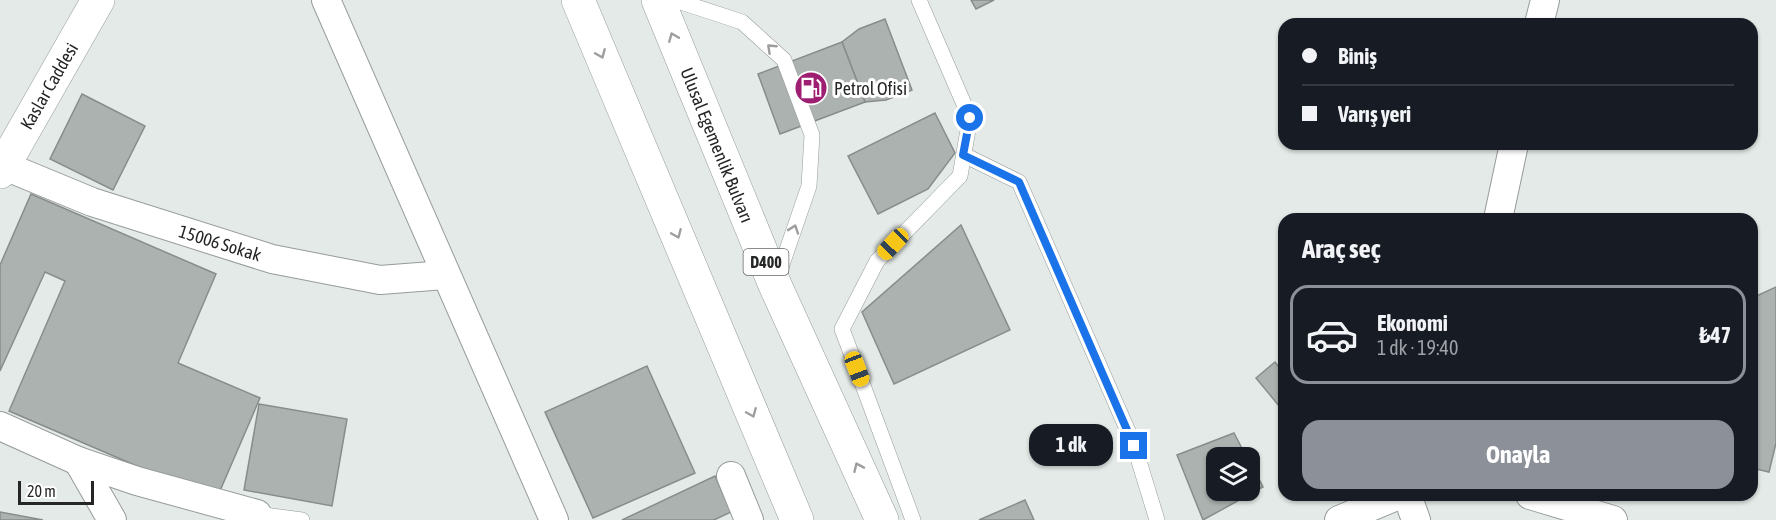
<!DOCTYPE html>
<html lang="tr">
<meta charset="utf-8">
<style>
body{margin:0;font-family:"Asap Condensed",sans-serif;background:#242831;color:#f1f3f6;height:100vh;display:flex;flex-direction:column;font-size:22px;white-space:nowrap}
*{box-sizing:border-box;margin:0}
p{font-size:20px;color:#9ea1a6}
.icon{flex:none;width:33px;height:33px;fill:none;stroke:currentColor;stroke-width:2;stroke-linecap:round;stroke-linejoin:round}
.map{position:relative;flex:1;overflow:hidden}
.side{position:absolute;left:1278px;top:213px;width:480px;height:288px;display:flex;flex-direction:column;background:#171b24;border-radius:18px;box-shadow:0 2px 4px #0004}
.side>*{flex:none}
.top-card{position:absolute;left:1278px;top:18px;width:480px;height:132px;border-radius:18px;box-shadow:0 2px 4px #0004;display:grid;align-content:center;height:132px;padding:0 24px;background:#171b24}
.tools{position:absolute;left:1206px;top:447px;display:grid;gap:12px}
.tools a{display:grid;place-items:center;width:54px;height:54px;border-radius:12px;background:#171b24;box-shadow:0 2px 4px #0004;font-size:30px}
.scale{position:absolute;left:18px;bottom:15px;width:76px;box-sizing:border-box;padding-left:6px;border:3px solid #252726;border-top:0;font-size:16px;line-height:21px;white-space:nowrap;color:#252726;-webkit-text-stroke:4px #fff;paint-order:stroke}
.end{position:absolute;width:27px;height:27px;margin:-14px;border:8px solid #1a73e8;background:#fff;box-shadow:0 0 0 3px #fff}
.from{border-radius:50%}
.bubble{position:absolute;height:42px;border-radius:18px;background:#171b24;box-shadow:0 2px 4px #0004;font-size:20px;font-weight:700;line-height:42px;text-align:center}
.car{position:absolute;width:18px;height:36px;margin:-18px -9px;border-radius:8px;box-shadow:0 0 4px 2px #0007;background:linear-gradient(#f5c518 24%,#345 0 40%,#f5c518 0 76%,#345 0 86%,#f5c518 0)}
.top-card b{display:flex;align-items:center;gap:21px;height:57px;font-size:22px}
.top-card b+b{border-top:2px solid #363941}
.top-card i{width:15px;height:15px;background:#f1f3f6}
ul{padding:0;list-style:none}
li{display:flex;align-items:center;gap:18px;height:99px;margin:0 12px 9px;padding:0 12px;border:3px solid transparent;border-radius:18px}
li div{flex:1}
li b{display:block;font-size:22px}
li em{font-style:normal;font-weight:700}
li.active{border-color:#8c9099}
li>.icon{width:54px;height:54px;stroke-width:1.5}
h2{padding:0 24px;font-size:27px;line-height:72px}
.button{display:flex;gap:12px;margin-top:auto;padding:12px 24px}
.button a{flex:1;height:69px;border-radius:18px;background:#8c9099;color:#fff;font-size:24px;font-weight:700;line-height:69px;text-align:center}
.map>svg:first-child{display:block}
</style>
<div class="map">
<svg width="1776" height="520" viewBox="0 0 1776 520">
<rect width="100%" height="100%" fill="#e4eae7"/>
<!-- building -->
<g fill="#abb2af" stroke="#888d8b" stroke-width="1.5">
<polygon points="971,0 994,0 976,9"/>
<polygon points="885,19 912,90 886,100 865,102 842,42 859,29"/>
<polygon points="842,42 865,102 780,134 758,74"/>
<polygon points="82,94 145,126 113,190 50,159"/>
<polygon points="935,113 955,153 928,189 878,214 848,156"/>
<polygon points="31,194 216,274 178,363 260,398 216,500 9,411 65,281 45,272 0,371 0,265"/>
<polygon points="961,225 1010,330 894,384 862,312"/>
<polygon points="1776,287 1776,443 1769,472 1752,468 1752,298"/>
<polygon points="1275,362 1284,374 1284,412 1256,378"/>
<polygon points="647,366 695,473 593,518 545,412"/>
<polygon points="259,404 347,419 332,506 244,490"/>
<polygon points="1234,433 1247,458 1216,458 1216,490 1250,490 1250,461 1263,487 1203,520 1177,455"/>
<polygon points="715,476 731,512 714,520 622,520"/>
<polygon points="1025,500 1034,520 979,520"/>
<polygon points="0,512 43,520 0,520"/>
</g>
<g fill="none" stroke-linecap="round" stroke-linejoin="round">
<!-- service casing -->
<g stroke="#969c99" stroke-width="16">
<g id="service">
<polyline points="675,0 742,22 784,60 812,135 809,186 777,279"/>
<polyline points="964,155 1019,182 1134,445 1157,520"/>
<polyline points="257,514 302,520"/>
<polyline points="913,520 842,329 877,261 960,176 970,118 919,0"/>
</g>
</g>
<!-- minor casing -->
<g stroke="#969c99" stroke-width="30">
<g id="minor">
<polyline points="326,0 554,520"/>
<polyline points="1539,24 1545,0"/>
<polyline points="0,164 92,202 272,259 380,280 445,275"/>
<polyline points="1498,219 1514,144"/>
<polyline points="0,426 78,461 137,481 257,514"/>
<polyline points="78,461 112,520"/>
<polyline points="731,476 749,520"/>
<polyline points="1407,495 1416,520"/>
<polyline points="1530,495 1613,520"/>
<polyline points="1339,520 1399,495"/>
</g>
</g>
<!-- tertiary casing -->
<g stroke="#969c99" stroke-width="34">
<polyline id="tertiary" points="0,172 98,0"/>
</g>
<!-- trunk casing -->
<g stroke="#969c99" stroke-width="34">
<g id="trunk">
<polyline points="578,0 797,520"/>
<polyline points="658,0 775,285 882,520"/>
</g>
</g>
<!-- service -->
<use href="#service" stroke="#fff" stroke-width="15"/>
<!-- minor -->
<use href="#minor" stroke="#fff" stroke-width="28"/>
<!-- tertiary -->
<use href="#tertiary" stroke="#fff" stroke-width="33"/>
<!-- trunk -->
<use href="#trunk" stroke="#fff" stroke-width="33"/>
</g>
<!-- one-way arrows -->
<defs><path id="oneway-chevron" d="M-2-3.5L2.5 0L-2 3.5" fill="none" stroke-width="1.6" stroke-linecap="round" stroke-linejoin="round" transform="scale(1.5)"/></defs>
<g stroke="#9d9e9d">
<use href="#oneway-chevron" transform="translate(673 37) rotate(-112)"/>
<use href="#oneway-chevron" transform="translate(771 48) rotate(-137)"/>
<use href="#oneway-chevron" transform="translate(601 54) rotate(67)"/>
<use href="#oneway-chevron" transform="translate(794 229) rotate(-71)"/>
<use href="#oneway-chevron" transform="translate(677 234) rotate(67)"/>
<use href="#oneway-chevron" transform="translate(752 413) rotate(67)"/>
<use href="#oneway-chevron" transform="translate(858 467) rotate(-114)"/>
</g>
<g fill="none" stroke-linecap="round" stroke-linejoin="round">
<!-- route -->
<polyline stroke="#1a73e8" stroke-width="8" points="970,118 963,155 1019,182 1134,446"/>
</g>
<!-- icons -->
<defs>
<g id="fuel-disc" transform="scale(1.725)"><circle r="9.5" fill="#9e1e71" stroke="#fff"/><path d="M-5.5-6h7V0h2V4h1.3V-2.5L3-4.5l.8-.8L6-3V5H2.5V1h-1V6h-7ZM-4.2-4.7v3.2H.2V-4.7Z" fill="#fff"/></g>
</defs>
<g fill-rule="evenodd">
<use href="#fuel-disc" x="811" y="88"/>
</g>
<g text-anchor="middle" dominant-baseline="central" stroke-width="6" stroke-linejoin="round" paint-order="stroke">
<!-- shield labels -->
<rect fill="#fff" stroke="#666867" stroke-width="1.5" x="743.5" y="249" width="45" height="26" rx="4.5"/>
<g font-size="16" font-weight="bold" fill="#252726">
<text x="766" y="262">D400</text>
</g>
<!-- street labels -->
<g font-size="18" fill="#252726" stroke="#fff">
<text transform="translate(49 86) rotate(-60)">Kaslar Caddesi</text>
<text transform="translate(717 145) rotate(68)">Ulusal Egemenlik Bulvarı</text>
<text transform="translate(220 243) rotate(17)">15006 Sokak</text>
</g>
<!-- poi labels -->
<g font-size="18" fill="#252726" stroke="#fff" text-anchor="start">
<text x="834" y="88">Petrol Ofisi</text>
</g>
</g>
</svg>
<div class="tools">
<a><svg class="icon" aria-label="layers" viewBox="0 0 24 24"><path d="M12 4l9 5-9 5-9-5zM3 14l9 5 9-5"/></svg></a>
</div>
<div class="scale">20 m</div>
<i class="end from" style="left:970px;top:118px"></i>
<i class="end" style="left:1134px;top:446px"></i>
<div class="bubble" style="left:1029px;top:424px;width:84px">1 dk</div>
<i class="car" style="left:893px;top:244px;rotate:224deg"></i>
<i class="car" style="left:857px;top:369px;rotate:159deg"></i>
<div class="top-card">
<b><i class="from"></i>Biniş</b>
<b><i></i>Varış yeri</b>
</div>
<section class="side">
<h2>Araç seç</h2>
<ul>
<li class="active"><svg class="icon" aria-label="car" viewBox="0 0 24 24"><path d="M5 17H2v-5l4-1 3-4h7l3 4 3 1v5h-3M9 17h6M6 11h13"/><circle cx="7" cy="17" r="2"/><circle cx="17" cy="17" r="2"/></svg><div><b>Ekonomi</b><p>1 dk · 19:40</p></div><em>₺47</em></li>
</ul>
<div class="button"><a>Onayla</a></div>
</section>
</div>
